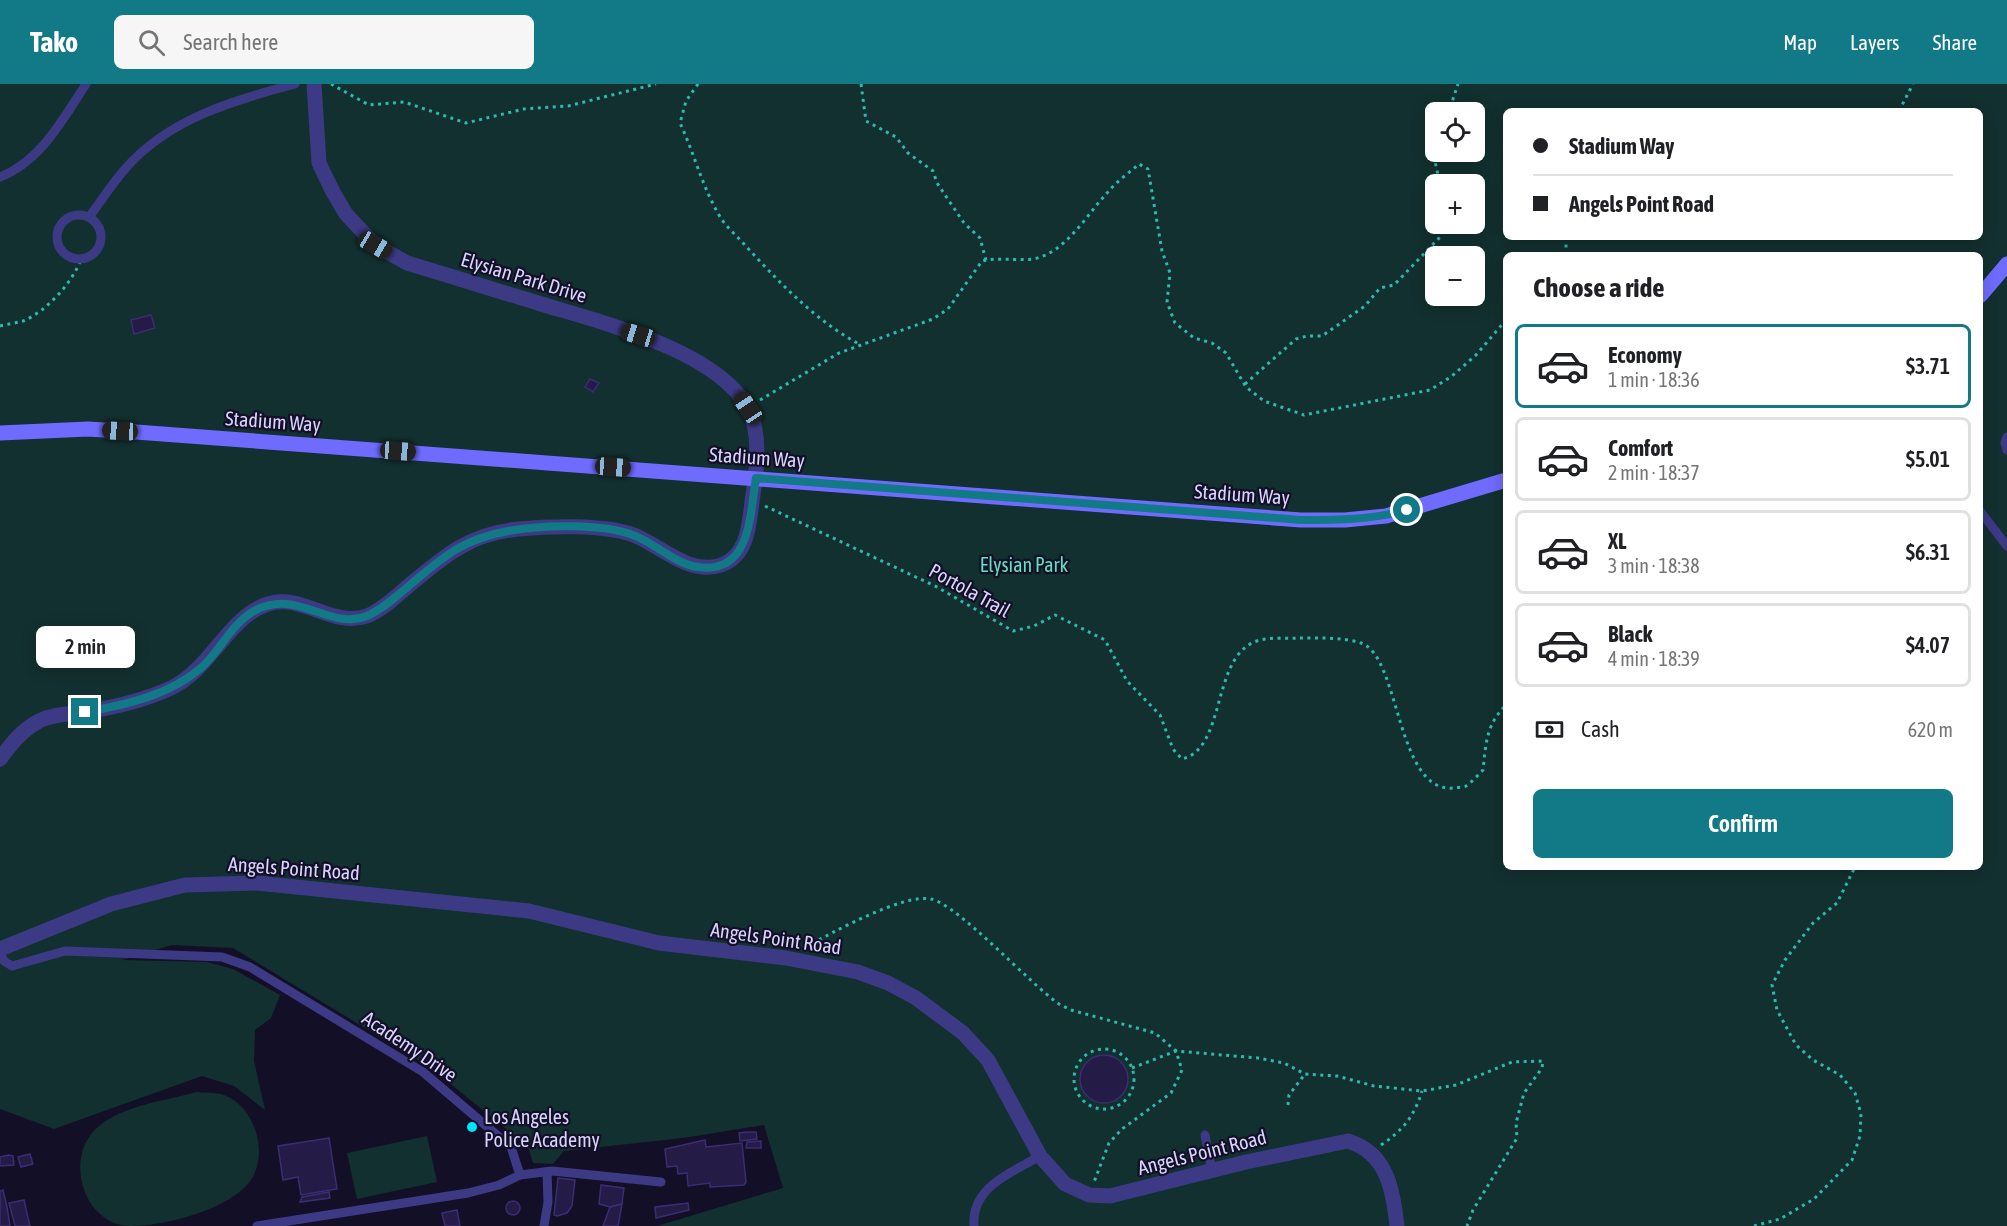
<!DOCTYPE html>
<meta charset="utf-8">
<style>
body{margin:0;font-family:"Asap Condensed",sans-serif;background:#f6f6f6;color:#202124;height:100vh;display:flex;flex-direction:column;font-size:22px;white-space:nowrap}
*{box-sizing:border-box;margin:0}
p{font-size:20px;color:#757577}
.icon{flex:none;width:33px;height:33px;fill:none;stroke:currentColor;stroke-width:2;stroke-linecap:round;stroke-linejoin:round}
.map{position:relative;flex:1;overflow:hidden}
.drawer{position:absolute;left:1503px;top:168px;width:480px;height:618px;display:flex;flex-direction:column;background:#fff;border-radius:9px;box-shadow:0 3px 15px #0003}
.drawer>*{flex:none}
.guide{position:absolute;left:1503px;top:24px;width:480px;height:132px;border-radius:9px;box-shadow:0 3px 15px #0003;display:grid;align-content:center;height:132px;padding:0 30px;background:#fff}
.buttons{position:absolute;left:1425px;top:18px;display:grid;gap:12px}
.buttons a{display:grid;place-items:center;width:60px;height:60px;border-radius:9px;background:#fff;box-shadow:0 3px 15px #0003;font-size:30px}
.end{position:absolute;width:27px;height:27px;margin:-14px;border:8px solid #127987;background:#fff;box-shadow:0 0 0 3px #fff}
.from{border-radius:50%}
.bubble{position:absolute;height:42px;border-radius:9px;background:#fff;box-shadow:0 3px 15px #0003;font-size:20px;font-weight:600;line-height:42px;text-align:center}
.car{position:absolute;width:18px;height:36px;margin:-18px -9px;border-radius:8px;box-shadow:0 0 4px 2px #0007;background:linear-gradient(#222 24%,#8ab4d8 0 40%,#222 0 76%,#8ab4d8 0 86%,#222 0)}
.guide b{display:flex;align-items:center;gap:21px;height:57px;font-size:22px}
.guide b+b{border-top:2px solid #e0e0e0}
.guide i{width:15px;height:15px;background:#202124}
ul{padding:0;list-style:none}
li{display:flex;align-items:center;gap:18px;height:84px;margin:0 12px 9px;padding:0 18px;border:3px solid #e0e0e0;border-radius:9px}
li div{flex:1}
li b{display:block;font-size:22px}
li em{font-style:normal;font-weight:600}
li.current{border-color:#127987}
li>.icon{width:54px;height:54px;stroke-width:1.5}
h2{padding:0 30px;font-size:27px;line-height:72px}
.pay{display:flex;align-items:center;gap:15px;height:66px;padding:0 30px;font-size:22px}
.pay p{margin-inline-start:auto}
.cta{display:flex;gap:12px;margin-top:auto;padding:12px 30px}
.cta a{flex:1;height:69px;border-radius:9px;background:#127987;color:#fff;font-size:24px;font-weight:600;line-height:69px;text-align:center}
header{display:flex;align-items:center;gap:36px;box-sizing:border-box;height:84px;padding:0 30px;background:#127987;color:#fff}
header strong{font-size:28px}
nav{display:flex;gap:33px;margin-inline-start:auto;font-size:21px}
.search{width:420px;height:54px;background:#f6f6f6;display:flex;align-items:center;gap:15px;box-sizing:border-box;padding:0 21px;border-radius:9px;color:#757577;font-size:22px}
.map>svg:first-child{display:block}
</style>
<header>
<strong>Tako</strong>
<div class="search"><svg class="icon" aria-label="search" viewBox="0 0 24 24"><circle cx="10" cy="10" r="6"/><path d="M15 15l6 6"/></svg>Search here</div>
<nav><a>Map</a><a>Layers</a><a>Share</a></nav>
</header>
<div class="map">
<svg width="2007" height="1142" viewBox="0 0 2007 1142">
<rect width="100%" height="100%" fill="#130f26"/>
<!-- green -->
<g fill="#12302f" fill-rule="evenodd">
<path d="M 0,0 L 2007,0 L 2007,1142 L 657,1142 L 783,1104 L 764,1041 L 683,1054 L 564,1067 L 553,1080 L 533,1079 L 528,1063 L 431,984 L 233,864 L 172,861 L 122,876 L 207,878 L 233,885 L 280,911 L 271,934 L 255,946 L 254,977 L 265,1026 L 234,1002 L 202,992 L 54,1045 L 0,1025 ZM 1506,27 L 1980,27 L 1980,153 L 1506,153 ZM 1436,28 L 1474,28 L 1474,68 L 1436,68 ZM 1436,100 L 1474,100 L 1474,140 L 1436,140 ZM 1506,171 L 1980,171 L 1980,783 L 1506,783 ZM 1436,172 L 1474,172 L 1474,212 L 1436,212 Z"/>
<path d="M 196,1008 C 204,1009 216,1008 224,1011 C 257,1023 272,1077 245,1103 C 221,1127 164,1142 131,1142 C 83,1142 63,1072 98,1043 C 123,1021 165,1017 196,1008 Z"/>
<polygon points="427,1052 437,1098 357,1115 347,1069"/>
</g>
<!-- building -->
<g fill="#241b47" stroke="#3b2d73" stroke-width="1.5">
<polygon points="151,231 155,244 134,250 131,236"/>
<polygon points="590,295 599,299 593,308 585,303"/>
<circle cx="1104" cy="995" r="24"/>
<polygon points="747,1048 756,1048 757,1055 740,1057 739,1049"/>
<polygon points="329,1054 337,1105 301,1111 298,1093 283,1096 278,1062"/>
<polygon points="705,1056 706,1063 742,1059 746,1098 744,1101 710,1103 710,1099 688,1102 687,1089 678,1090 677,1082 667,1083 665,1065"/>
<polygon points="761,1057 761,1064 746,1064 747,1058"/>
<polygon points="30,1070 33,1080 21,1083 18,1073"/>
<polygon points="8,1071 13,1072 14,1081 0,1082 0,1073"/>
<polygon points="558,1094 575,1096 572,1122 567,1129 557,1132 554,1131"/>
<polygon points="601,1101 624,1104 622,1120 610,1123 599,1120"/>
<polygon points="3,1106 7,1123 10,1142 0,1142 0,1107"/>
<polygon points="329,1108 330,1114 300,1118 302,1113"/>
<polygon points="24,1116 30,1142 15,1142 9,1119"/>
<circle cx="513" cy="1124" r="7"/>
<polygon points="688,1119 689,1126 656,1134 655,1123"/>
<polygon points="622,1120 618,1142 603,1142 610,1123"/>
<polygon points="457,1126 460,1142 445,1142 442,1129"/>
</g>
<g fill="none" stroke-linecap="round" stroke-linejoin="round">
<!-- path -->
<g stroke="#2fb8b0" stroke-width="3" stroke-dasharray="3 4.5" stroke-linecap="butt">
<polyline points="331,0 369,21 404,18 466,39 524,25 568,22 656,0"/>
<path d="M 698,0 L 686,17 L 680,39 C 694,69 702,102 719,131 C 725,142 735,150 743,159 C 778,197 815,237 861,261"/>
<polyline points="861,0 866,37 896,53 908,69 933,87 937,99 964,139 980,154 986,176"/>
<polyline points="1899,27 1913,0"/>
<polyline points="1444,28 1451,21 1458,0"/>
<polyline points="1436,42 1434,73 1440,100"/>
<polyline points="1566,153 1566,171"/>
<path d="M 0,242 C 8,240 16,239 23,237 C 46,228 73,198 81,175"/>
<polyline points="1245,300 1296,255 1307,252 1322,252 1365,222 1380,204 1394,201 1442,151 1443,140"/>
<path d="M 760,316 L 839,269 L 933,235 L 948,225 L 982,177 C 999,173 1016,177 1033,175 C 1066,169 1087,130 1108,108 C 1117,97 1129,89 1139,80 L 1148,85 L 1162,167 L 1170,189 L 1167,218 L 1175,239 L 1194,254 L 1212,259 L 1226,269 L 1246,303 L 1264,317 L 1304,331 L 1430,306 L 1452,292 L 1476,271 L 1506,236"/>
<path d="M 765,422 L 935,502 L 1013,547 L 1034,542 L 1055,531 L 1105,556 L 1127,597 L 1160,631 L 1173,665 L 1182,675 C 1225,665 1212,579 1252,559 C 1266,552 1283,555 1298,554 C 1318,554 1342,553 1361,559 C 1400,571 1396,709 1453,704 C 1457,703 1463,704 1466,702 C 1472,698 1478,691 1483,686 C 1486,659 1486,641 1506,621"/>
<path d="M 806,863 C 831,849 904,809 931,815 C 957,820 1030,900 1059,920 L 1071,926 L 1155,949 L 1176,967 L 1182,986 L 1171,1009 L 1122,1045 L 1109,1059 L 1094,1098"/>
<circle cx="1104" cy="995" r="30"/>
<polyline points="1132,984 1176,967 1258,974 1284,979 1305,990 1337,992 1374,1002 1422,1007 1456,1001 1512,978 1543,977 1542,984 1524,1009 1516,1039 1517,1054 1473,1126 1467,1142"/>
<polyline points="1288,1021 1289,1011 1305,990"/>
<path d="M 1381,1061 C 1403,1046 1414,1033 1422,1007"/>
<polyline points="1754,1142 1780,1135 1814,1115 1852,1076 1860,1052 1861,1030 1855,1009 1840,991 1813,976 1796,961 1777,926 1772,901 1785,876 1813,839 1837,819 1855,783"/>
</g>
<!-- lane -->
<g stroke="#3d3a85" stroke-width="9">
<path d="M 0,93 C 41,77 63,35 86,0"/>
<circle cx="79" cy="153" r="22"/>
<path d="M 89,133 C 101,117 112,100 125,85 C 168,35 234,16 295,0"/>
<polyline points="2007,353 2005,359 2007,366"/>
<polyline points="1980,427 2007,462"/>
<polyline points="0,869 4,877 12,882 65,867 222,873 250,883 423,988 511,1063 520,1091 499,1101 468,1109 257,1142"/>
<polyline points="1205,1051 1212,1087"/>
<polyline points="520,1091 552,1087 661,1098"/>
<polyline points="544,1142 548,1118 547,1088"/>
<path d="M 974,1142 C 971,1103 1011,1089 1040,1072"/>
</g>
<!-- street -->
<g stroke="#3d3a85" stroke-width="15">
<path d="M 0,675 C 11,660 22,646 39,637 C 52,630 71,630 85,628 C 115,623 143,617 171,604 C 211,585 229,532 268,520 C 302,509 333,544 367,532 C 382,526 394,514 406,504 C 443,473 468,450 518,445 C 550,442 603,440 634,451 C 661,462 690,492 721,481 C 750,471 749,436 753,411 C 757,384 761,348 748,324 C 715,265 599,238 538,219 C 494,206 451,192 407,179 L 375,161 L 346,130 L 333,108 L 319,79 L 314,0"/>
<path d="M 0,865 L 111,820 L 185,801 L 257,799 L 529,827 L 659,859 L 786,874 L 858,888 L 888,899 L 916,914 L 963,949 L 988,976 L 1040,1072 L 1065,1100 L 1089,1111 L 1110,1112 L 1246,1078 L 1348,1057 C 1387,1069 1393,1105 1397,1142"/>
</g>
<!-- secondary -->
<g stroke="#6f6bff" stroke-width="15">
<polyline points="1980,212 2007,180"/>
<polyline points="0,349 88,345 136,348 1301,436 1345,436 1386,432 1506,396"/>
</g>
</g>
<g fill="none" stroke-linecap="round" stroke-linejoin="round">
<!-- route -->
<path stroke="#127987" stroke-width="8" d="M 85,628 C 126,621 170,611 202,583 C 221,566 231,540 254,527 C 297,503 328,547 367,532 C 381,526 392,516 404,506 C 441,475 459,456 508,447 C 540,441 602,439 633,451 C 655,459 675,480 698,483 C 751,491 750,430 756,394 L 1301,436 C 1337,436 1372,436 1407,426"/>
</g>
<!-- markers -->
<circle fill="#00e5ff" stroke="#130f26" stroke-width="2" cx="472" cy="1043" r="6"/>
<g text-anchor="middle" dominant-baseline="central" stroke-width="4.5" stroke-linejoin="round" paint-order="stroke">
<!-- street labels -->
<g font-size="20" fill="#d9d4ff" stroke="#130f26">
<text transform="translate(524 193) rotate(17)">Elysian Park Drive</text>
<text transform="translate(273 337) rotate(4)">Stadium Way</text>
<text transform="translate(757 373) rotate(4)">Stadium Way</text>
<text transform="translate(1242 410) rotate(4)">Stadium Way</text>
<text transform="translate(970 506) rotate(29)">Portola Trail</text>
<text transform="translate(294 784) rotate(4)">Angels Point Road</text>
<text transform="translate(776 854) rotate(8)">Angels Point Road</text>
<text transform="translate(410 962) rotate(34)">Academy Drive</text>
<text transform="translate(1202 1068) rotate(-14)">Angels Point Road</text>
</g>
<!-- park labels -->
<g font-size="20" fill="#5fe0c0" stroke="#130f26">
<text x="1024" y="480">Elysian Park</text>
</g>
<!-- poi labels -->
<g font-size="20" fill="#d9d4ff" stroke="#130f26" text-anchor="start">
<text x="484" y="1032">Los Angeles<tspan x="484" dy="23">Police Academy</tspan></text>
</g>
</g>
</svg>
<div class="buttons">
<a><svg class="icon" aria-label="locate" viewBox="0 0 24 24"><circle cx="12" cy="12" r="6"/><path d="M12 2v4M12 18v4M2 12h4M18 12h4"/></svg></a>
<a>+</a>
<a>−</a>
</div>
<i class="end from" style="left:1407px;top:426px"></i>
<i class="end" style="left:85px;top:628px"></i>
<div class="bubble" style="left:36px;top:542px;width:99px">2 min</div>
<i class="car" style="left:375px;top:161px;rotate:120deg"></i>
<i class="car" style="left:638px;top:251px;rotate:287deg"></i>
<i class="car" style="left:748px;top:324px;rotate:326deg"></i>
<i class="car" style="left:120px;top:347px;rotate:273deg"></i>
<i class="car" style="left:398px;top:367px;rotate:94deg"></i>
<i class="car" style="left:613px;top:383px;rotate:94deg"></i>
<div class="guide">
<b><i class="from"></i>Stadium Way</b>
<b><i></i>Angels Point Road</b>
</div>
<section class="drawer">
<h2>Choose a ride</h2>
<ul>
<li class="current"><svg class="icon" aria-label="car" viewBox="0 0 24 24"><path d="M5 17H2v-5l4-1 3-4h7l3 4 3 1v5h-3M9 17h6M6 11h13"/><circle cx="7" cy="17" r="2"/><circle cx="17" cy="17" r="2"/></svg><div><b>Economy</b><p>1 min · 18:36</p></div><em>$3.71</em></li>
<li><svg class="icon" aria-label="car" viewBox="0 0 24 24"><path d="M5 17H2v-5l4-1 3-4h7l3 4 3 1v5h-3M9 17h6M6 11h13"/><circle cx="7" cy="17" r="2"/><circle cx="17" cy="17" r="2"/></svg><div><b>Comfort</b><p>2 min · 18:37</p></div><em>$5.01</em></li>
<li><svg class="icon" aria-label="car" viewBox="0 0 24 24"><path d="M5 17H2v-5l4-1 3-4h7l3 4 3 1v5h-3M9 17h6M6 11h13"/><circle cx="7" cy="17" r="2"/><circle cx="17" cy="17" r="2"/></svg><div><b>XL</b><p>3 min · 18:38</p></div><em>$6.31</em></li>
<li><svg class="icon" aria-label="car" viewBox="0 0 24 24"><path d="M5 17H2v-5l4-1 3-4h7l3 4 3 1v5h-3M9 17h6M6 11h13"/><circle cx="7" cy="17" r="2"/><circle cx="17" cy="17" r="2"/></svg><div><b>Black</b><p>4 min · 18:39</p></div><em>$4.07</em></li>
</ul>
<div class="pay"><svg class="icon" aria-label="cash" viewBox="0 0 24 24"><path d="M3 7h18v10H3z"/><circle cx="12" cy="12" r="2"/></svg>Cash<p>620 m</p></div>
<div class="cta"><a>Confirm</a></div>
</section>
</div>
